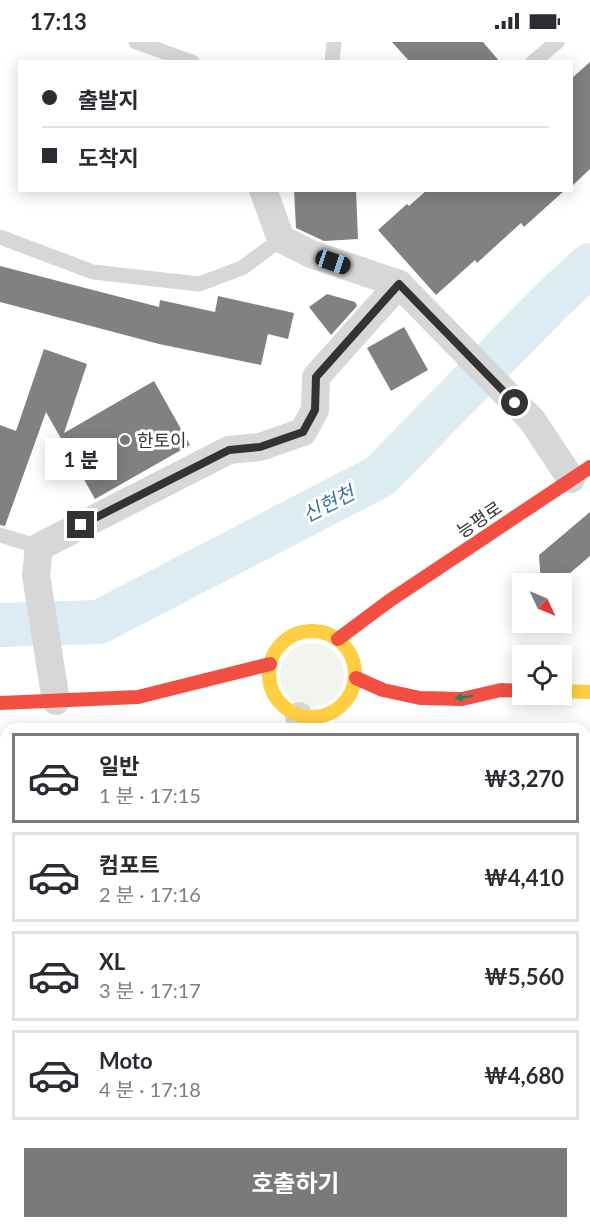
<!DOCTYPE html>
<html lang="ko">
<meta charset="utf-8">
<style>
body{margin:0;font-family:Lato,"Noto Sans KR",sans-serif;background:#f2f2f3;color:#2b2b33;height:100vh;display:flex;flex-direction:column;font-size:22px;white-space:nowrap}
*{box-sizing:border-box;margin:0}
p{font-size:20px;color:#7c7c81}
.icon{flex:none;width:33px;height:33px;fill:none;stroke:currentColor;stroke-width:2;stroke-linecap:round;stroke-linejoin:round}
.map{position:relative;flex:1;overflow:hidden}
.drawer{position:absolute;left:0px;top:681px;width:591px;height:506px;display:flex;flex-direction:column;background:#fff;border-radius:18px 18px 0 0;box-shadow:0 3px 15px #0003}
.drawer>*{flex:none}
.banner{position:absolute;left:18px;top:18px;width:555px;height:132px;border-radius:0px;box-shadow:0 3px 15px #0003;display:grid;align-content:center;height:132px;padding:0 24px;background:#fff}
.needle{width:39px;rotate:134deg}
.tools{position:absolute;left:512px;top:531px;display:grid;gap:12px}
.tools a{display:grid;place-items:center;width:60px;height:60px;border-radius:0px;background:#fff;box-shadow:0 3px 15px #0003;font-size:30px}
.end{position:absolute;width:27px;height:27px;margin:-14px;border:8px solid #333;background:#fff;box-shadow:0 0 0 3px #fff}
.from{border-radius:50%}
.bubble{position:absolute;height:42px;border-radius:0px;background:#fff;box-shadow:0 3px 15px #0003;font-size:20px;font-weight:700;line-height:42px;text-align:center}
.car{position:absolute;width:18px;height:36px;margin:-18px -9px;border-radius:8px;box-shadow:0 0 4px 2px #0007;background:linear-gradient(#222 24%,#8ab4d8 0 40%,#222 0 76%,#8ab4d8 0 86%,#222 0)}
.banner b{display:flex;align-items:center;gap:21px;height:57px;font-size:22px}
.banner b+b{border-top:2px solid #e1e1e2}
.banner i{width:15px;height:15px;background:#2b2b33}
ul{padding:10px 0 0;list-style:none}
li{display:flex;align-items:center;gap:18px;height:90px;margin:0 12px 9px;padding:0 12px;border:3px solid #e1e1e2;border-radius:0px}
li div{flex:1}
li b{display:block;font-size:22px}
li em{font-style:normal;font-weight:700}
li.current{border-color:#7a7a7a}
li>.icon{width:54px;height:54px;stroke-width:1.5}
.primary-button{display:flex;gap:12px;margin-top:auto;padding:12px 24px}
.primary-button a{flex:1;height:69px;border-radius:0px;background:#7a7a7a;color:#fff;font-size:24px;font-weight:700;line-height:69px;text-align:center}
.status{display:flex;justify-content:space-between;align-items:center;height:42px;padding:0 30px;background:#fff;direction:ltr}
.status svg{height:16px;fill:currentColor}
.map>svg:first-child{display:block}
</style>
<div class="status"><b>17:13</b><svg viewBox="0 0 49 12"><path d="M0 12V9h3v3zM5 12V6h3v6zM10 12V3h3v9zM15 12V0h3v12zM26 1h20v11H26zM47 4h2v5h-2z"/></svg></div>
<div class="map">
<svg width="590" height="1186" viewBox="0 0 590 1186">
<rect width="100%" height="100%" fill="#fff"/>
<!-- green -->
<g fill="#f1f5ed">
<circle cx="312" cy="633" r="32"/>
<polygon points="0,898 6,903 6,1180 159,1180 162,1186 0,1186"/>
</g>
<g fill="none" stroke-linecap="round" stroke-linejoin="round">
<!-- river -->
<polyline stroke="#ddebf3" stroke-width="44" points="0,583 99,580 380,434 551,259 590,223"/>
</g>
<!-- building -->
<g fill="#818181">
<polygon points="392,0 483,0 500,20 410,20"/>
<polygon points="590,20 590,127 572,144 572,36"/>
<polygon points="294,148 356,148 358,197 324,199 296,186"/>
<polygon points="427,148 565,148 524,185 521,181 477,221 475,218 436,253 378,188 407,162 409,164"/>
<polygon points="0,224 159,265 160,258 215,270 218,254 294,271 288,297 268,292 261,323 159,302 0,260"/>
<polygon points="327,252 355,260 357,264 331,293 309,265"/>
<polygon points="404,285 428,328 391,349 367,306"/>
<polygon points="44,307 87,322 64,391 154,339 190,403 95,457 46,370 5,484 0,483 0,383 16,389"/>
<polygon points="590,470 590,514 569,532 570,542 541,542 539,513"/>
</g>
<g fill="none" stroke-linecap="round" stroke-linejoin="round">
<!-- lane -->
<g stroke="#d7d7d7" stroke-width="15">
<polyline points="136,0 192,20"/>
<polyline points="332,20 334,0"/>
<polyline points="533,20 557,0"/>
<polyline points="0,195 93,230 199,242 242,226 281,197"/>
<polyline points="0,493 39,505"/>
</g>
<!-- street -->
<g stroke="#d7d7d7" stroke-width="28">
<polyline points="263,148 281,197 311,212 399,242 532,378 571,437"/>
<polyline points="56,659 36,533 39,505 229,408 260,405 303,390 315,368 316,335 399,242"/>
<polyline points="299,674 301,687"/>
<polyline points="0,811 6,811"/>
<polyline points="585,896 590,894"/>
<polyline points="542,1180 544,1186"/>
</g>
<!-- fast -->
<g stroke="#16e098" stroke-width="14">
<polyline points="0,708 6,709"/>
<polyline points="585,780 590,780"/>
<polyline points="0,781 6,781"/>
</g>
<!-- slow -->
<g stroke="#ffcf43" stroke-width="14">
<circle cx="312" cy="632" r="43"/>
<polyline points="561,649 590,650"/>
<polyline points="585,706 590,706"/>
</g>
<!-- jam -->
<g stroke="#f24e42" stroke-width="14">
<polyline points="338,597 389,559 590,425"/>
<polyline points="356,636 383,648 420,656 462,657 501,648 522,649"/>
<polyline points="0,661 138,655 270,622"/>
</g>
</g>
<!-- one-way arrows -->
<defs><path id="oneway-solid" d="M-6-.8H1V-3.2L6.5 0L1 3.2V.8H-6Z" transform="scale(1.5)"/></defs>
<use fill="#268160" href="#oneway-solid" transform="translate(464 655) rotate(172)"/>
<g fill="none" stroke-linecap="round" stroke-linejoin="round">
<!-- route -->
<polyline stroke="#333" stroke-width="8" points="81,483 229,408 260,405 303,390 315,368 316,335 399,242 515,361"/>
</g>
<!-- markers -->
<circle fill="#7a7a7a" stroke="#fff" stroke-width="2" cx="125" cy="398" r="6"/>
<g text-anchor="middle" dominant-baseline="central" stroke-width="6" stroke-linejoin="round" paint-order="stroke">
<!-- poi labels -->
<g font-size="18" fill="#333" stroke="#fff" text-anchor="start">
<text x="137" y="398">한토이</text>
</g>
<!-- street labels -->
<g font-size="18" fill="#333" stroke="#fff">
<text transform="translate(479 477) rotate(-34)">능평로</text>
</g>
<!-- water labels -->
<g font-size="20" font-style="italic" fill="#3f7597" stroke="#fff">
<text transform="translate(328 461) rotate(-27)">신현천</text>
</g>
</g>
</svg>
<div class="tools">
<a><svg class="needle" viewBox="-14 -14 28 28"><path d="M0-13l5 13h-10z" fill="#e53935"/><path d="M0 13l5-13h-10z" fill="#7c7c81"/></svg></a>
<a><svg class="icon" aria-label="locate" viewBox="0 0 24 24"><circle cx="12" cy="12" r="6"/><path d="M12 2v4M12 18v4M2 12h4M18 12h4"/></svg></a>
</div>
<i class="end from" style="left:515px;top:361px"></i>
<i class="end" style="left:81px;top:483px"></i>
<div class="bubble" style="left:45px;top:396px;width:72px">1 분</div>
<i class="car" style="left:333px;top:220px;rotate:109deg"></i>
<div class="banner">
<b><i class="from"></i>출발지</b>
<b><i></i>도착지</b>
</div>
<section class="drawer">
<ul>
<li class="current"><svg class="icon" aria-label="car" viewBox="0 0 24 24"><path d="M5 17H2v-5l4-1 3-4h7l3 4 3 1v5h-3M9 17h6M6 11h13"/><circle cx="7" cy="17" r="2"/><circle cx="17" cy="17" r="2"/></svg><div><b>일반</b><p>1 분 · 17:15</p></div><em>₩3,270</em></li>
<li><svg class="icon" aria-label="car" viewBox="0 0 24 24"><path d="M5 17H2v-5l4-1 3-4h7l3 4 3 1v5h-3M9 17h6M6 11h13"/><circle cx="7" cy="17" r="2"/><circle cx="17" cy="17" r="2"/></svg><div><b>컴포트</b><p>2 분 · 17:16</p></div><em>₩4,410</em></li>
<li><svg class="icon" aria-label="car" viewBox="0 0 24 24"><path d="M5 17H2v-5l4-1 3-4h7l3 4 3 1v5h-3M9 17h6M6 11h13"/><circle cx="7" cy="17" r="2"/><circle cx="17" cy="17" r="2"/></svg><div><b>XL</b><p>3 분 · 17:17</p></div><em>₩5,560</em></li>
<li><svg class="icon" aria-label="car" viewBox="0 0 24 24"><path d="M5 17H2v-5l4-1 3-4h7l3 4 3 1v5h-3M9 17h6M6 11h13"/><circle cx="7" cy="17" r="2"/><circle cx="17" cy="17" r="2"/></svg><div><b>Moto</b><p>4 분 · 17:18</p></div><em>₩4,680</em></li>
</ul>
<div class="primary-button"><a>호출하기</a></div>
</section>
</div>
